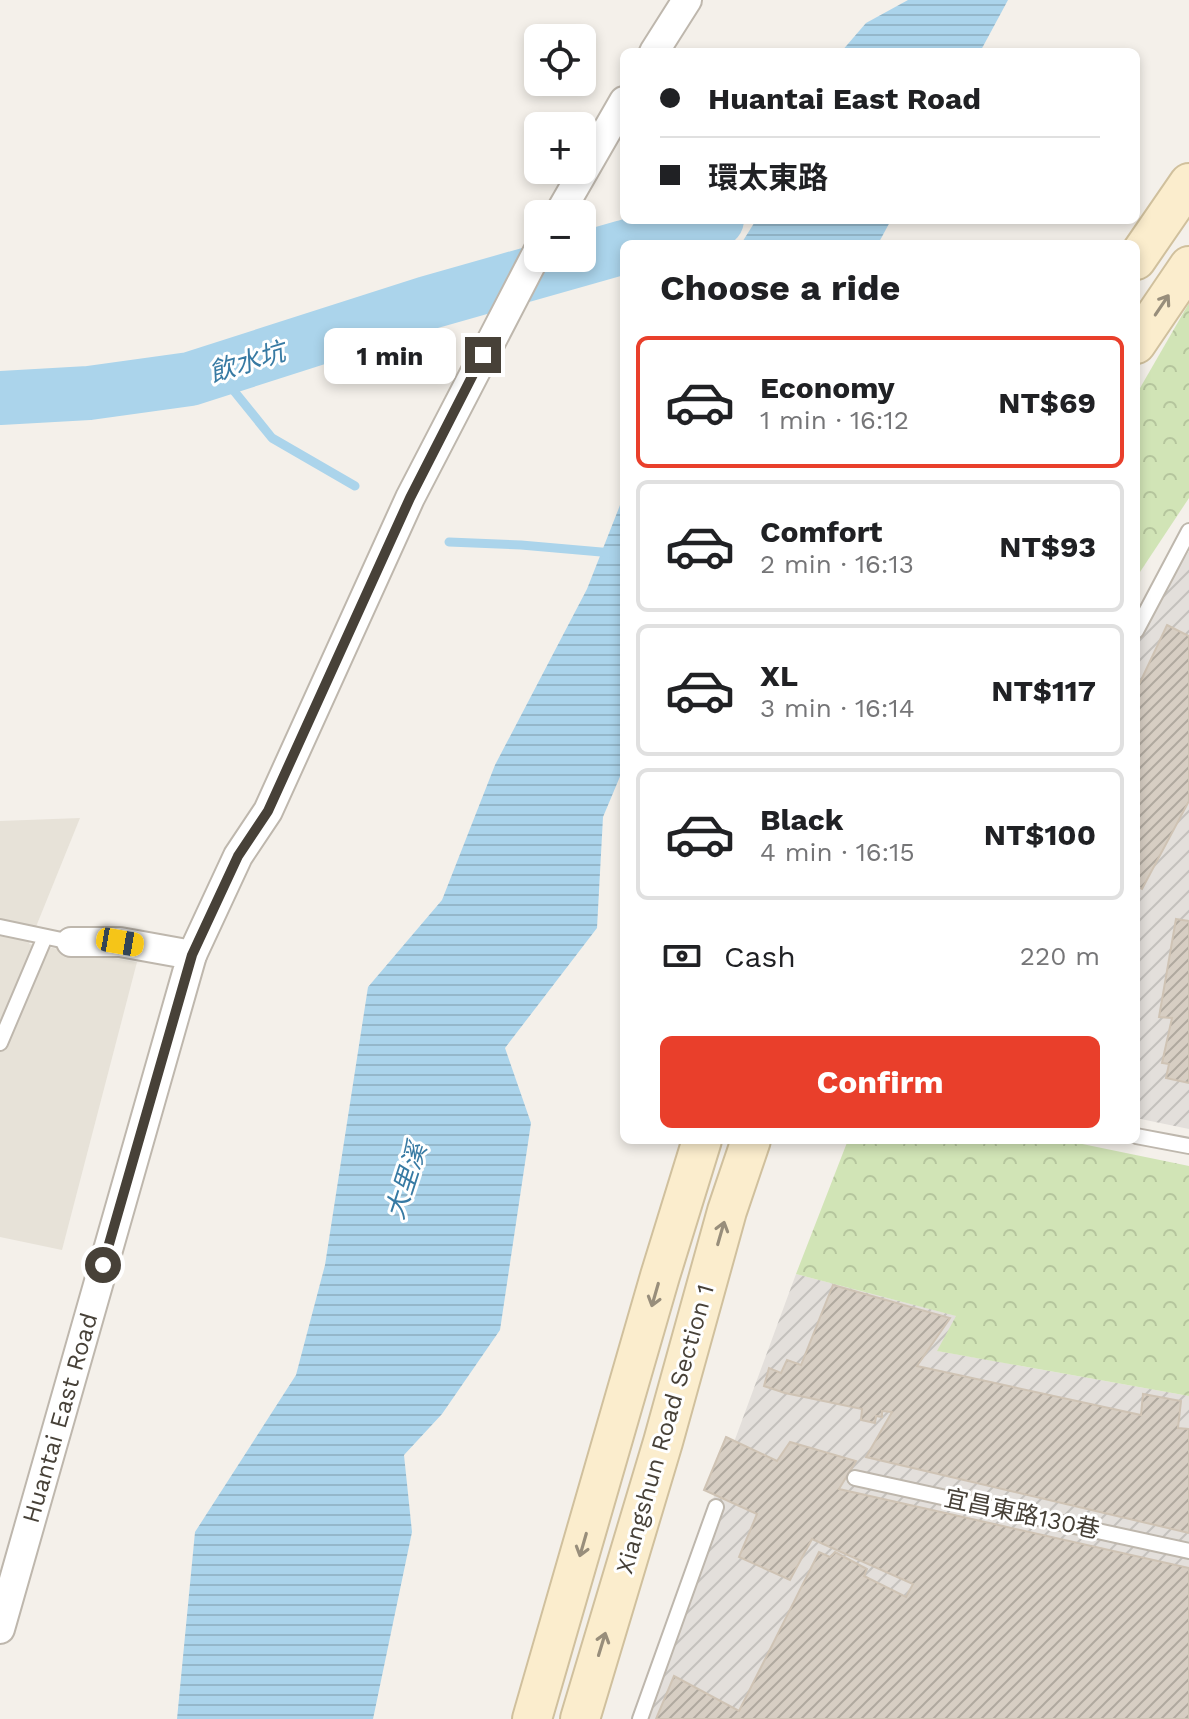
<!DOCTYPE html>
<meta charset="utf-8">
<style>
body{margin:0;font-family:"Work Sans","Noto Sans TC",sans-serif;background:#f6f6f6;color:#202124;height:100vh;display:flex;flex-direction:column;font-size:30px;white-space:nowrap}
*{box-sizing:border-box;margin:0}
p{font-size:26px;color:#757577}
.icon{flex:none;width:44px;height:44px;fill:none;stroke:currentColor;stroke-width:2;stroke-linecap:round;stroke-linejoin:round}
.map{position:relative;flex:1;overflow:hidden}
.drawer{position:absolute;left:620px;top:240px;width:520px;height:904px;display:flex;flex-direction:column;background:#fff;border-radius:12px;box-shadow:0 4px 12px #0003}
.drawer>*{flex:none}
.banner{position:absolute;left:620px;top:48px;width:520px;height:176px;border-radius:12px;box-shadow:0 4px 12px #0003;display:grid;align-content:center;height:176px;padding:0 40px;background:#fff}
.tools{position:absolute;left:524px;top:24px;display:grid;gap:16px}
.tools a{display:grid;place-items:center;width:72px;height:72px;border-radius:12px;background:#fff;box-shadow:0 4px 12px #0003;font-size:40px}
.end{position:absolute;width:36px;height:36px;margin:-18px;border:10px solid #474138;background:#fff;box-shadow:0 0 0 4px #fff}
.from{border-radius:50%}
.bubble{position:absolute;height:56px;border-radius:12px;background:#fff;box-shadow:0 4px 12px #0003;font-size:26px;font-weight:700;line-height:56px;text-align:center}
.car{position:absolute;width:24px;height:48px;margin:-24px -12px;border-radius:10px;box-shadow:0 0 6px 2px #0007;background:linear-gradient(#f5c518 24%,#345 0 40%,#f5c518 0 76%,#345 0 86%,#f5c518 0)}
.banner b{display:flex;align-items:center;gap:28px;height:76px;font-size:30px}
.banner b+b{border-top:2px solid #e0e0e0}
.banner i{width:20px;height:20px;background:#202124}
ul{padding:0;list-style:none}
li{display:flex;align-items:center;gap:24px;height:132px;margin:0 16px 12px;padding:0 24px;border:4px solid #e0e0e0;border-radius:12px}
li div{flex:1}
li b{display:block;font-size:30px}
li em{font-style:normal;font-weight:700}
li.current{border-color:#e93f2b}
li>.icon{width:72px;height:72px;stroke-width:1.5}
h2{padding:0 40px;font-size:36px;line-height:96px}
.pay{display:flex;align-items:center;gap:20px;height:88px;padding:0 40px;font-size:30px}
.pay p{margin-inline-start:auto}
.cta{display:flex;gap:16px;margin-top:auto;padding:16px 40px}
.cta a{flex:1;height:92px;border-radius:12px;background:#e93f2b;color:#fff;font-size:32px;font-weight:700;line-height:92px;text-align:center}
.map>svg:first-child{display:block}
</style>
<div class="map">
<svg width="1189" height="1719" viewBox="0 0 1189 1719">
<defs>
<pattern id="industrial-furrows" width="10" height="10" patternUnits="userSpaceOnUse" patternTransform="scale(2)"><rect width="10" height="10" fill="#e3dfdb"/><path d="M-1 1l2-2M0 10L10 0M9 11l2-2" fill="none" stroke="#c4c1bd"/></pattern>
<pattern id="forest-crowns" width="20" height="18" patternUnits="userSpaceOnUse" patternTransform="scale(2)"><rect width="20" height="18" fill="#d1e4b6"/><path d="M2 6a3 3 0 1 1 6 0M12 15a3 3 0 1 1 6 0" fill="none" stroke="#b5c59d"/></pattern>
<pattern id="water-rules" width="6" height="5" patternUnits="userSpaceOnUse" patternTransform="scale(2)"><rect width="6" height="5" fill="#abd4eb"/><path d="M0 2.5h6" fill="none" stroke="#94b7ca"/></pattern>
<pattern id="building-hatch" width="6" height="6" patternUnits="userSpaceOnUse" patternTransform="scale(2)"><rect width="6" height="6" fill="#d7cec3"/><path d="M-1 1l2-2M0 6l6-6M5 7l2-2" fill="none" stroke="#b0a99f"/></pattern>
</defs>
<rect width="100%" height="100%" fill="#f4f0ea"/>
<!-- residential -->
<polygon fill="#e7e2d8" points="80,818 29,944 137,962 62,1250 0,1237 0,821"/>
<!-- industrial -->
<g fill="url(#industrial-furrows)">
<polygon points="1189,552 1189,1129 1136,1118 1136,630 1148,605"/>
<polygon points="796,1274 957,1316 938,1351 1189,1396 1189,1719 632,1719"/>
</g>
<!-- forest -->
<g fill="url(#forest-crowns)">
<polygon points="1189,303 1189,498 1136,578 1136,395"/>
<polygon points="848,1140 1063,1140 1189,1166 1189,1396 937,1351 956,1316 796,1274"/>
</g>
<!-- water -->
<g fill="url(#water-rules)">
<polygon points="908,0 1008,0 980,52 841,52 866,23"/>
<polygon points="756,220 891,220 878,244 741,244"/>
<polygon points="624,495 624,767 603,817 597,928 505,1048 531,1123 500,1330 442,1414 404,1455 412,1532 373,1719 177,1719 195,1532 296,1375 325,1265 368,987 442,900 495,765 587,589"/>
</g>
<g fill="none" stroke-linecap="round" stroke-linejoin="round">
<!-- stream -->
<g stroke="#abd4eb" stroke-width="9">
<polyline points="217,370 272,438 355,486"/>
<polyline points="449,542 521,545 624,554"/>
</g>
<!-- river -->
<g stroke="#abd4eb" stroke-width="54">
<polyline points="633,244 717,220"/>
<polyline points="0,398 89,393 190,379 427,303 624,247"/>
</g>
</g>
<!-- building -->
<g fill="url(#building-hatch)" stroke="#cfc3b4" stroke-width="2">
<polygon points="1167,625 1189,636 1189,801 1142,889 1136,886 1136,691"/>
<polygon points="1176,919 1189,921 1189,1083 1166,1078 1169,1064 1162,1063 1172,1018 1159,1017"/>
<polygon points="833,1285 950,1318 917,1366 1141,1415 1143,1394 1181,1401 1178,1428 1189,1429 1189,1533 866,1457 892,1412 882,1411 882,1417 876,1416 875,1423 861,1420 862,1409 785,1393 764,1386 769,1368 781,1373 787,1360 801,1365"/>
<polygon points="726,1437 777,1461 790,1442 856,1461 839,1489 1189,1568 1189,1719 656,1719 674,1676 739,1711 819,1552 830,1557 835,1552 867,1569 864,1576 906,1597 913,1584 812,1539 790,1580 739,1557 757,1514 704,1490"/>
</g>
<g fill="none" stroke-linecap="round" stroke-linejoin="round">
<!-- lane casing -->
<g stroke="#beb7ad" stroke-width="18">
<g id="lane">
<polyline points="1136,631 1189,531"/>
<polyline points="0,927 71,942"/>
<polyline points="0,1043 45,937"/>
<polyline points="1136,1136 1189,1146"/>
<polyline points="855,1478 1189,1551"/>
<polyline points="640,1719 716,1507"/>
</g>
</g>
<!-- street casing -->
<g stroke="#beb7ad" stroke-width="32">
<g id="street">
<polyline points="654,52 687,0"/>
<polyline points="559,214 624,101"/>
<polyline points="192,955 238,856 268,811 410,498 538,251"/>
<polyline points="0,1629 192,955 120,942 71,942"/>
</g>
</g>
<!-- secondary casing -->
<g stroke="#d0c09d" stroke-width="42">
<g id="secondary">
<polyline points="1136,260 1189,183"/>
<polyline points="1136,344 1189,266"/>
<polyline points="532,1719 660,1276 702,1140"/>
<polyline points="580,1719 663,1442 727,1211 751,1140"/>
</g>
</g>
<!-- lane -->
<use href="#lane" stroke="#fff" stroke-width="14"/>
<!-- street -->
<use href="#street" stroke="#fff" stroke-width="28"/>
<!-- secondary -->
<use href="#secondary" stroke="#fbedcd" stroke-width="38"/>
</g>
<!-- one-way arrows -->
<defs><path id="oneway-shaft" d="M-6 0H5M1.5-3L5.5 0L1.5 3" fill="none" stroke-width="1.6" stroke-linecap="round" stroke-linejoin="round" transform="scale(2)"/></defs>
<g stroke="#988e7b">
<use href="#oneway-shaft" transform="translate(1162 305) rotate(-56)"/>
<use href="#oneway-shaft" transform="translate(721 1233) rotate(-74)"/>
<use href="#oneway-shaft" transform="translate(655 1295) rotate(106)"/>
<use href="#oneway-shaft" transform="translate(583 1545) rotate(106)"/>
<use href="#oneway-shaft" transform="translate(602 1644) rotate(-73)"/>
</g>
<g fill="none" stroke-linecap="round" stroke-linejoin="round">
<!-- route -->
<polyline stroke="#474138" stroke-width="10" points="103,1265 192,955 238,856 268,811 410,498 483,355"/>
</g>
<g text-anchor="middle" dominant-baseline="central" stroke-width="6" stroke-linejoin="round" paint-order="stroke">
<!-- street labels -->
<g font-size="24" fill="#474138" stroke="#fff">
<text transform="translate(60 1418) rotate(-74)">Huantai East Road</text>
<text transform="translate(665 1429) rotate(-74)">Xiangshun Road Section 1</text>
<text transform="translate(1022 1514) rotate(12)">宜昌東路130巷</text>
</g>
<!-- water labels -->
<g font-size="26" font-style="italic" fill="#377aa3" stroke="#fff">
<text transform="translate(247 362) rotate(-17)">飲水坑</text>
<text transform="translate(406 1181) rotate(-72)">大里溪</text>
</g>
</g>
</svg>
<div class="tools">
<a><svg class="icon" aria-label="locate" viewBox="0 0 24 24"><circle cx="12" cy="12" r="6"/><path d="M12 2v4M12 18v4M2 12h4M18 12h4"/></svg></a>
<a>+</a>
<a>−</a>
</div>
<i class="end from" style="left:103px;top:1265px"></i>
<i class="end" style="left:483px;top:355px"></i>
<div class="bubble" style="left:324px;top:328px;width:132px">1 min</div>
<i class="car" style="left:120px;top:942px;rotate:100deg"></i>
<div class="banner">
<b><i class="from"></i>Huantai East Road</b>
<b><i></i>環太東路</b>
</div>
<section class="drawer">
<h2>Choose a ride</h2>
<ul>
<li class="current"><svg class="icon" aria-label="car" viewBox="0 0 24 24"><path d="M5 17H2v-5l4-1 3-4h7l3 4 3 1v5h-3M9 17h6M6 11h13"/><circle cx="7" cy="17" r="2"/><circle cx="17" cy="17" r="2"/></svg><div><b>Economy</b><p>1 min · 16:12</p></div><em>NT$69</em></li>
<li><svg class="icon" aria-label="car" viewBox="0 0 24 24"><path d="M5 17H2v-5l4-1 3-4h7l3 4 3 1v5h-3M9 17h6M6 11h13"/><circle cx="7" cy="17" r="2"/><circle cx="17" cy="17" r="2"/></svg><div><b>Comfort</b><p>2 min · 16:13</p></div><em>NT$93</em></li>
<li><svg class="icon" aria-label="car" viewBox="0 0 24 24"><path d="M5 17H2v-5l4-1 3-4h7l3 4 3 1v5h-3M9 17h6M6 11h13"/><circle cx="7" cy="17" r="2"/><circle cx="17" cy="17" r="2"/></svg><div><b>XL</b><p>3 min · 16:14</p></div><em>NT$117</em></li>
<li><svg class="icon" aria-label="car" viewBox="0 0 24 24"><path d="M5 17H2v-5l4-1 3-4h7l3 4 3 1v5h-3M9 17h6M6 11h13"/><circle cx="7" cy="17" r="2"/><circle cx="17" cy="17" r="2"/></svg><div><b>Black</b><p>4 min · 16:15</p></div><em>NT$100</em></li>
</ul>
<div class="pay"><svg class="icon" aria-label="cash" viewBox="0 0 24 24"><path d="M3 7h18v10H3z"/><circle cx="12" cy="12" r="2"/></svg>Cash<p>220 m</p></div>
<div class="cta"><a>Confirm</a></div>
</section>
</div>
